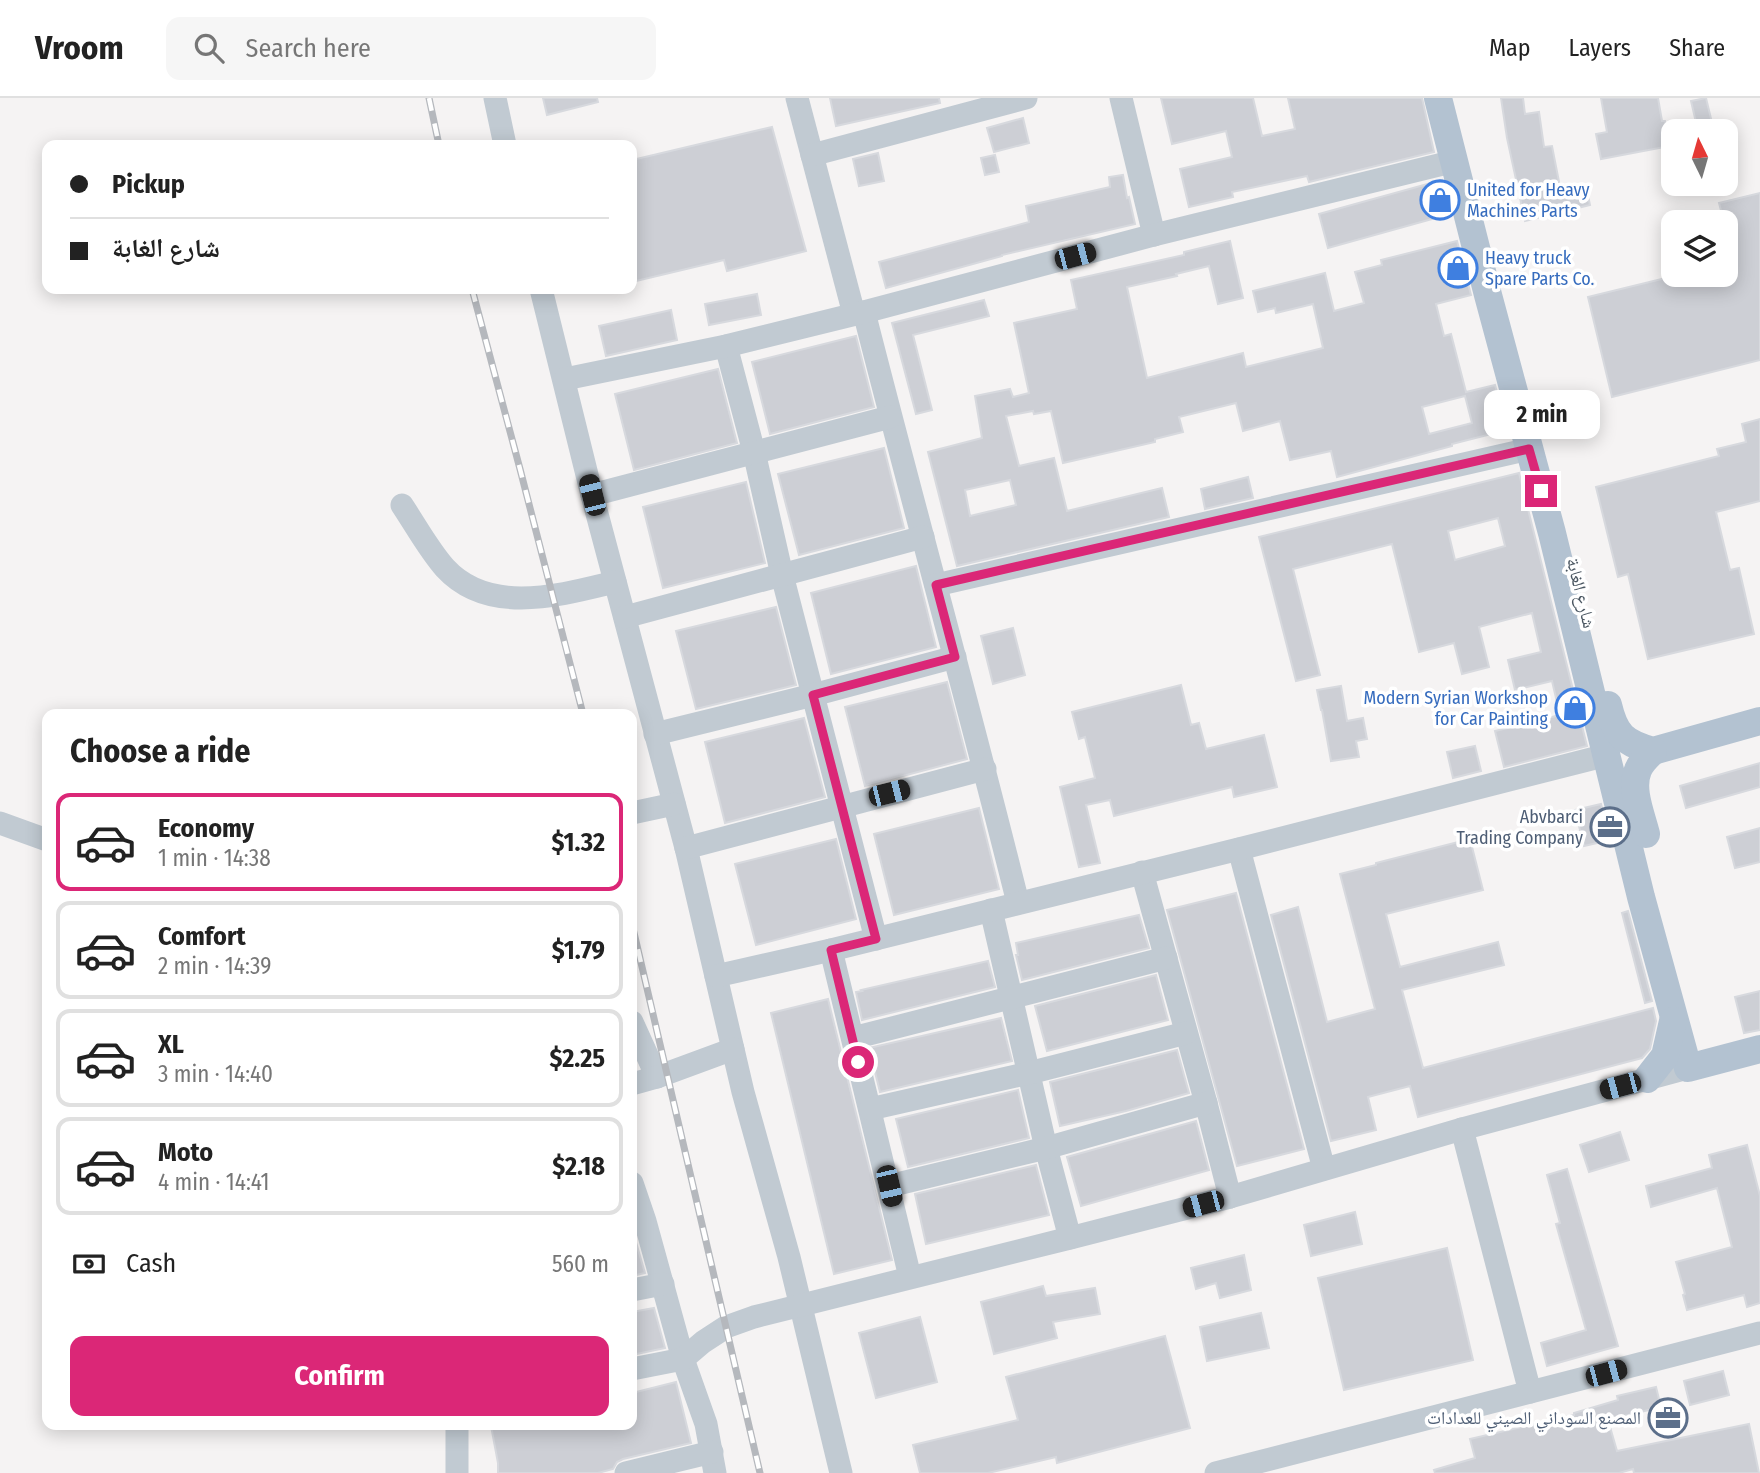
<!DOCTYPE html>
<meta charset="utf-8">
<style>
body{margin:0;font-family:"Fira Sans Condensed","Noto Naskh Arabic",sans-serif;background:#f6f6f6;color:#222;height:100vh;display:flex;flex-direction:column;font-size:26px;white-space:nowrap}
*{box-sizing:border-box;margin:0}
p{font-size:23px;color:#767676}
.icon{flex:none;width:38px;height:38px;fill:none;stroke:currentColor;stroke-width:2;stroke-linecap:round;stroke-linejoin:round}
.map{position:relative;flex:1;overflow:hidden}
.details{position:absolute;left:42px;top:611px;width:595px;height:721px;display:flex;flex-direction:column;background:#fff;border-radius:14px;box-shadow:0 4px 18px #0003}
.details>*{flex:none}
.top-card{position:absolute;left:42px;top:42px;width:595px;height:154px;border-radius:14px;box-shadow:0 4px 18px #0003;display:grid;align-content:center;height:154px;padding:0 28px;background:#fff}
.needle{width:46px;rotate:355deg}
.controls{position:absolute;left:1661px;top:21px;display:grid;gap:14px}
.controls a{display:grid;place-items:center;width:77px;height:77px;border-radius:14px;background:#fff;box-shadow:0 4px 18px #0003;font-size:35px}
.end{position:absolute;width:32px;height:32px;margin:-16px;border:9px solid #db2777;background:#fff;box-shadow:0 0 0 4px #fff}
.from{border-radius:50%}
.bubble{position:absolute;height:49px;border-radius:14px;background:#fff;box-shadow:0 4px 18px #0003;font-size:23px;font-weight:700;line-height:49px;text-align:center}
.car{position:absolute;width:21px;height:42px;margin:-21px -10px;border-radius:9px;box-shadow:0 0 5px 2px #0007;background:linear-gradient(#222 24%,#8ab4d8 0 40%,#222 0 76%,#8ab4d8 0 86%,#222 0)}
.top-card b{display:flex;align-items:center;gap:24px;height:66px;font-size:26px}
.top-card b+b{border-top:2px solid #e0e0e0}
.top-card i{width:18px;height:18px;background:#222}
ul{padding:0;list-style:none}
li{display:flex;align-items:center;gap:21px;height:98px;margin:0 14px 10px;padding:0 14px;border:4px solid #e0e0e0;border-radius:14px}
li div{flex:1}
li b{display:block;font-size:26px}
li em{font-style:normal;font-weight:700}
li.current{border-color:#db2777}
li>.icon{width:63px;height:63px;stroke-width:1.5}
h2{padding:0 28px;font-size:32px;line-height:84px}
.pay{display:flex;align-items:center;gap:18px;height:77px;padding:0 28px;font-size:26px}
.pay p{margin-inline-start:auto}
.button{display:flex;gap:14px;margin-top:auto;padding:14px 28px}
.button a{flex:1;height:80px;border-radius:14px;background:#db2777;color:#fff;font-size:28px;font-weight:700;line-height:80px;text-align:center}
header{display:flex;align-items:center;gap:42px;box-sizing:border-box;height:98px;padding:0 35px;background:#fff;border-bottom:2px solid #e0e0e0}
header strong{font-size:33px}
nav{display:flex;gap:38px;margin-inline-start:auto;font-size:24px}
.search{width:490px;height:63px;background:#f6f6f6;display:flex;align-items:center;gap:18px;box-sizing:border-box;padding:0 24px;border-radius:14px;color:#767676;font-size:26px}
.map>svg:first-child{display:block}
</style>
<header>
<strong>Vroom</strong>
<div class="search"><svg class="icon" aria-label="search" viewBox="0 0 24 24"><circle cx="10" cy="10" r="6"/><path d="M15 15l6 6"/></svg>Search here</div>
<nav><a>Map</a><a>Layers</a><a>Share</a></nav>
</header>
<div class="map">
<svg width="1760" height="1375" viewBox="0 0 1760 1375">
<rect width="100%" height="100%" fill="#f5f3f3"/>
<!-- building -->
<g fill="#cdcfd5" stroke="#d7d9de" stroke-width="2" fill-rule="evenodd">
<polygon points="543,0 597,0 598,4 547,17"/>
<polygon points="830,0 939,0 940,5 836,28"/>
<polygon points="1161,0 1253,0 1262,38 1295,31 1288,0 1422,0 1434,54 1309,84 1307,78 1232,94 1233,99 1189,109 1180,71 1232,59 1226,33 1172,46"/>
<polygon points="1501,0 1523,0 1525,16 1539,14 1544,49 1552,48 1561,94 1586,88 1590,107 1525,123 1507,40"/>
<polygon points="1601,0 1658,0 1662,23 1665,23 1670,48 1601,61 1596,36 1607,34"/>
<polygon points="1706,0 1714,33 1698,33 1691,3"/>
<polygon points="1023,20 1029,45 994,54 987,30"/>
<polygon points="772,29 806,153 727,173 724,162 632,184 632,62"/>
<polygon points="878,55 884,83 859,88 853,61"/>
<polygon points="995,57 999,74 985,77 981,60"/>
<polygon points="1123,77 1127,100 1129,99 1135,126 1002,157 1002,158 886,190 879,164 1029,124 1026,108 1110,89 1109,79"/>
<polygon points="1442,82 1450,116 1328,150 1319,116"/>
<polygon points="1760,95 1760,262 1612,299 1588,199 1678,177 1726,177 1726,165 1733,163 1726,124 1724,124 1719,105"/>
<path d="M 1230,143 L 1243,200 L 1218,206 L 1209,168 L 1176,176 L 1177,178 L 1127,189 L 1147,280 L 1243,255 L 1246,269 L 1323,250 L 1313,206 L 1276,215 L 1275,210 L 1258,214 L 1253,193 L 1325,175 L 1334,213 L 1364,205 L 1355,174 L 1382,167 L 1381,162 L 1457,143 L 1471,197 L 1436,206 L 1444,238 L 1451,236 L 1466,294 L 1495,287 L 1507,332 L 1452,346 L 1452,348 L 1337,379 L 1331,353 L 1290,362 L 1280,323 L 1243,333 L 1236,305 L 1179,319 L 1183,334 L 1155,341 L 1155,344 L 1063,365 L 1051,313 L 1034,316 L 1033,313 L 1006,318 L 1019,368 L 1054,360 L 1067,413 L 1162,390 L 1169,419 L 957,468 L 928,354 L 982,340 L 975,298 L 1010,291 L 1013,299 L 1029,295 L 1014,225 L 1077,211 L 1071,182 L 1184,157 L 1184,154 ZM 1465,298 L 1472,325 L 1429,336 L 1422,309 ZM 1010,382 L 1016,407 L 970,418 L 965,392 Z"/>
<polygon points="757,196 761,217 709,227 705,206"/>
<polygon points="984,202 989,218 913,237 932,312 916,316 892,225"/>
<polygon points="671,212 677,242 606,258 599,228"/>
<polygon points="856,238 874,309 770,336 752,264"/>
<polygon points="718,271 737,345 634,372 615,296"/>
<polygon points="1760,321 1760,403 1716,414 1730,472 1739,470 1754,536 1648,561 1628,476 1618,479 1596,389 1719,358 1717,351 1746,344 1742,326"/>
<polygon points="884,350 904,430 799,457 778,376"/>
<path d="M 1519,375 L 1587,648 L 1504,669 L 1495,633 L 1560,617 L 1552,583 L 1515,592 L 1508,562 L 1541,554 L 1532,515 L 1479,529 L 1489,569 L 1462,576 L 1454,545 L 1419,554 L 1392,446 L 1293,471 L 1320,577 L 1296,583 L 1259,439 ZM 1498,420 L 1505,448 L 1455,462 L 1448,433 Z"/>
<polygon points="1248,379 1253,400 1205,411 1201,391"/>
<polygon points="746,384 765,465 663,490 643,409"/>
<polygon points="916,468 936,549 831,576 811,495"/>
<polygon points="776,509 796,587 696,611 676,533"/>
<polygon points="1013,530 1025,577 993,586 981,538"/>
<polygon points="947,584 967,661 865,688 845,609"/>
<polygon points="1181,587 1191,627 1199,625 1206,651 1264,637 1277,689 1234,699 1232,689 1114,718 1110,702 1086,707 1100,765 1079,769 1060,689 1095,680 1085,639 1079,641 1072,614"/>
<polygon points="1341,588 1347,623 1363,620 1367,641 1356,643 1359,659 1331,663 1322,612 1321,612 1317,592"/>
<polygon points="804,620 825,699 725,725 705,644"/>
<polygon points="1475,648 1481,673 1453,680 1447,654"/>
<polygon points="1760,665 1760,689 1686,710 1680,688"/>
<polygon points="1601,706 1610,742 1584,748 1575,712"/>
<polygon points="979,710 999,791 894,817 874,736"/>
<polygon points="1760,730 1760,764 1735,770 1727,739"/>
<polygon points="836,741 856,821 756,847 735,766"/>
<polygon points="1470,741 1483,792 1386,816 1400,869 1498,844 1504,867 1402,892 1423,970 1653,910 1656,923 1650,951 1642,960 1418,1019 1410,988 1368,999 1376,1032 1331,1043 1271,817 1298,809 1327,924 1375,911 1340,776 1376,767 1376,765"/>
<polygon points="1236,795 1304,1051 1237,1068 1167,812"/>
<polygon points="1628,813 1652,903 1645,905 1622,815"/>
<polygon points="1139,817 1149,850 1022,882 1016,857 1018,857 1016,845"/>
<polygon points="988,863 995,889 862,922 856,894 862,893 861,892"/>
<polygon points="1156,877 1168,922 1047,953 1035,908"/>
<polygon points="1760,893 1760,932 1744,935 1735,899"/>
<polygon points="828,901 892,1162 834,1176 771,915"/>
<polygon points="1001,920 1012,963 880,994 869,950"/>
<polygon points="1177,952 1189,995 1126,1013 1060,1028 1050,984"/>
<polygon points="1018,992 1029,1040 908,1069 896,1021"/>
<polygon points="1196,1023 1209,1072 1081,1108 1067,1059"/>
<polygon points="1620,1034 1629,1062 1589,1074 1580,1047"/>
<polygon points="1747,1047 1760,1098 1760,1205 1747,1209 1744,1197 1687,1212 1683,1197 1685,1196 1676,1164 1732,1149 1717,1090 1651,1109 1646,1088 1712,1070 1709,1057"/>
<polygon points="1036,1067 1049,1117 926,1146 915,1096"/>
<polygon points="1567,1071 1618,1248 1547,1268 1541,1245 1586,1232 1556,1126 1560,1125 1547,1077"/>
<polygon points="1355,1114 1362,1146 1311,1158 1304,1127"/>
<polygon points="632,1134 633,1134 645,1175 632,1178"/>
<polygon points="1447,1150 1473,1262 1344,1292 1318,1180"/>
<polygon points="1244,1157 1251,1192 1220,1200 1216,1185 1196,1191 1191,1170"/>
<polygon points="1043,1188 1046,1198 1095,1190 1100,1216 1053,1224 1057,1240 994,1256 981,1204"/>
<polygon points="654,1210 665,1250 632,1257 632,1214"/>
<polygon points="1261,1215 1269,1250 1207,1263 1200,1229"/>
<polygon points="920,1219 937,1284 876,1300 859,1235"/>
<polygon points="1165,1238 1190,1330 1057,1365 1056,1359 988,1375 920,1375 913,1347 1018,1322 1006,1279"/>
<polygon points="1723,1273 1729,1297 1690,1307 1684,1283"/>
<polygon points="676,1284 691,1345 623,1361 617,1364 613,1371 598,1375 498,1375 498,1365 491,1328 499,1326 632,1326 632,1295"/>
<polygon points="1656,1289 1661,1309 1608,1322 1617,1353 1749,1326 1759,1375 1634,1375 1633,1371 1619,1375 1435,1375 1434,1372 1475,1360 1470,1341 1574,1317 1574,1315 1618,1302 1617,1298"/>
</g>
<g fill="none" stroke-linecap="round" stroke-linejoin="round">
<!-- minor -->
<g stroke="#c1cad2" stroke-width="23">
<polyline points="495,0 505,47"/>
<polyline points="797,0 854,216"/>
<polyline points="1121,0 1154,137"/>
<polyline points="812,57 1026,0"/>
<polyline points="541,191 592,397 686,750 743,994 789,1159 841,1375"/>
<path d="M 864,214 C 914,411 969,607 1018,805"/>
<polyline points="726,248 754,354 782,477 876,841"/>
<polyline points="565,281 726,248 864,214 1154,137 1455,63"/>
<polyline points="592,397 890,319"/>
<path d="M 402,407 C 416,428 429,452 445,470 C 489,518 561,497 615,484"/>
<polyline points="936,487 1529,351"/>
<polyline points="625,519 923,439"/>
<polyline points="655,636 813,597 955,559"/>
<polyline points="632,715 674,706"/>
<polyline points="0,725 47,742"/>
<polyline points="686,750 985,671"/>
<polyline points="1239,751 1324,1071"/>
<polyline points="1142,774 1206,1005 1230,1099"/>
<polyline points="991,812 1046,1050 1070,1140"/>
<polyline points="831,852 910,1179"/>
<polyline points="716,878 831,852 1239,751 1607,657"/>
<polyline points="632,924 657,979"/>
<polyline points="853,940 1166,860"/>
<polyline points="632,986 657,979 733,951"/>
<polyline points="870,1011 1029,975 1186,935"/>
<polyline points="1462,1031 1530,1294"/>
<polyline points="632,1085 645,1123 683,1261 706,1326 715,1375"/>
<polyline points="889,1088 1046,1050 1206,1005"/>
<polyline points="632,1192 663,1186"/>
<polyline points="632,1271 683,1261 703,1244 726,1229 754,1219 1070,1140 1230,1099 1462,1031 1688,970"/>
<polyline points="457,1375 457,1326"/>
<polyline points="626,1375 712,1354"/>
<polyline points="1216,1375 1760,1235"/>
</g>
<!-- major -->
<g stroke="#b3c2d1" stroke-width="28">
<polyline points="1438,0 1488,197 1552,435 1641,799 1688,970 1760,951"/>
<path d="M 1608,607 C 1615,637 1624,645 1653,653 L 1760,623"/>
<path d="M 1646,736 C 1641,716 1630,691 1638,672 C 1641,664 1648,658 1653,653"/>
<polyline points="1647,981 1665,958 1673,923"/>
</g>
<!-- rail casing -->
<g stroke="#b5b8bd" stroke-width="7">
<g id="rail">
<polyline points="429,0 439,47"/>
<polyline points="472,191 520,371 583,616"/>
<polyline points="632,826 760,1375"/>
</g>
</g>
<!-- rail -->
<use href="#rail" stroke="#fff" stroke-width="4.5" stroke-dasharray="13" stroke-linecap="butt"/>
</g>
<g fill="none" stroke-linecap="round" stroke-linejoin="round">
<!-- route -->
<polyline stroke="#db2777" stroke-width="9" points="858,964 831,852 876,841 813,597 955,559 936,487 1529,351 1541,393"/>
</g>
<!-- icons -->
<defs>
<g id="shop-ring" transform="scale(2.0125)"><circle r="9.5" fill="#fff" stroke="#3f7fe0" stroke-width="1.5"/><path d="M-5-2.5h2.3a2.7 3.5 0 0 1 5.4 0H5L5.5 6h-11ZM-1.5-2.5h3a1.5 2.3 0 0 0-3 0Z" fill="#3f7fe0"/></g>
<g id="office-ring" transform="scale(2.0125)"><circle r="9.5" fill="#fff" stroke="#5c6f8a" stroke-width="1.5"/><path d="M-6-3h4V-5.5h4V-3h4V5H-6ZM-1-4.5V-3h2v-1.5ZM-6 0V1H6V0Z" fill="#5c6f8a"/></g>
</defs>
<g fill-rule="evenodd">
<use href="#shop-ring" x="1440" y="102"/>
<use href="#shop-ring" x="1458" y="170"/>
<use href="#shop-ring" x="1575" y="610"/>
<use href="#office-ring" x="1610" y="729"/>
<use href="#office-ring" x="1668" y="1320"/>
</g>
<g text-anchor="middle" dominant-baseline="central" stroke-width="7" stroke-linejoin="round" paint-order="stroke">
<!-- shop labels -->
<g font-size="18" fill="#366cbe" stroke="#fff" text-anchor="start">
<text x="1467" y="92">United for Heavy<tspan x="1467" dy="21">Machines Parts</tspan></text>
<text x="1485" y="160">Heavy truck<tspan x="1485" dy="21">Spare Parts Co.</tspan></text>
<text x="1548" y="600" text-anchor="end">Modern Syrian Workshop<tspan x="1548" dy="21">for Car Painting</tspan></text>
</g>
<!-- street labels -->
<g font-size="18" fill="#4a5661" stroke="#fff">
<text transform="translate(1581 495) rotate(76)">شارع الغابة</text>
</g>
<!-- service labels -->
<g font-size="18" fill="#4e5e75" stroke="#fff" text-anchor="end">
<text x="1583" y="719">Abvbarci<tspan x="1583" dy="21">Trading Company</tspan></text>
<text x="1641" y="1320">المصنع السوداني الصيني للعدادات</text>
</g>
</g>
</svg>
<div class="controls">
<a><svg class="needle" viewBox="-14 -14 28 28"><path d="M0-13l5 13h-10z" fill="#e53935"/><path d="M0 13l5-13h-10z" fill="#767676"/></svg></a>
<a><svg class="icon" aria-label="layers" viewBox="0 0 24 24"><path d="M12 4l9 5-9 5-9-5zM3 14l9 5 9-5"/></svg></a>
</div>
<i class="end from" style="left:858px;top:964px"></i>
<i class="end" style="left:1541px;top:393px"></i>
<div class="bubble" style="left:1484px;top:292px;width:116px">2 min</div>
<i class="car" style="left:1075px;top:158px;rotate:75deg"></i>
<i class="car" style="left:592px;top:397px;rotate:346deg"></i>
<i class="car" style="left:889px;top:695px;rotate:76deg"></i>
<i class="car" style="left:1620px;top:988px;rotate:255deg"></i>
<i class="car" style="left:889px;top:1088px;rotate:167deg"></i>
<i class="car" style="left:1203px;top:1106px;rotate:255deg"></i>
<i class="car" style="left:1606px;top:1275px;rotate:75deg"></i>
<div class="top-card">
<b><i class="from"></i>Pickup</b>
<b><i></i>شارع الغابة</b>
</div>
<section class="details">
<h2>Choose a ride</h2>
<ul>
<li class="current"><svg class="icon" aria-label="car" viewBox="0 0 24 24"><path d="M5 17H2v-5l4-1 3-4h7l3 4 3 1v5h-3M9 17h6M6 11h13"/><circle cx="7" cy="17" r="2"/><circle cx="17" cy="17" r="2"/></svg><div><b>Economy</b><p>1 min · 14:38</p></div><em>$1.32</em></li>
<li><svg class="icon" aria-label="car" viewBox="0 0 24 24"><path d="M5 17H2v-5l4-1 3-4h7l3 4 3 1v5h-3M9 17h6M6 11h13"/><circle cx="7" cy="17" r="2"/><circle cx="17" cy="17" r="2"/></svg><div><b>Comfort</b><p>2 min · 14:39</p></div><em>$1.79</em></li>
<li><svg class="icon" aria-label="car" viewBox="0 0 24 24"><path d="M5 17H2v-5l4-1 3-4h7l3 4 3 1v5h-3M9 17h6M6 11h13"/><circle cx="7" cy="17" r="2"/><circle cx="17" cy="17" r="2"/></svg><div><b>XL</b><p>3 min · 14:40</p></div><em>$2.25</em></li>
<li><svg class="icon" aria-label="car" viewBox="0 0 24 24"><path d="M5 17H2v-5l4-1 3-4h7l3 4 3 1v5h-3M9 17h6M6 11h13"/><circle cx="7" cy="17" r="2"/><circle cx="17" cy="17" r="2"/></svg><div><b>Moto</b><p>4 min · 14:41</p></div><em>$2.18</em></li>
</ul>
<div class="pay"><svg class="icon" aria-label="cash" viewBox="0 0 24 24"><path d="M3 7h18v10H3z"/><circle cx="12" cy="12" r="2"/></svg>Cash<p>560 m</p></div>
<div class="button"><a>Confirm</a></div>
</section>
</div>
